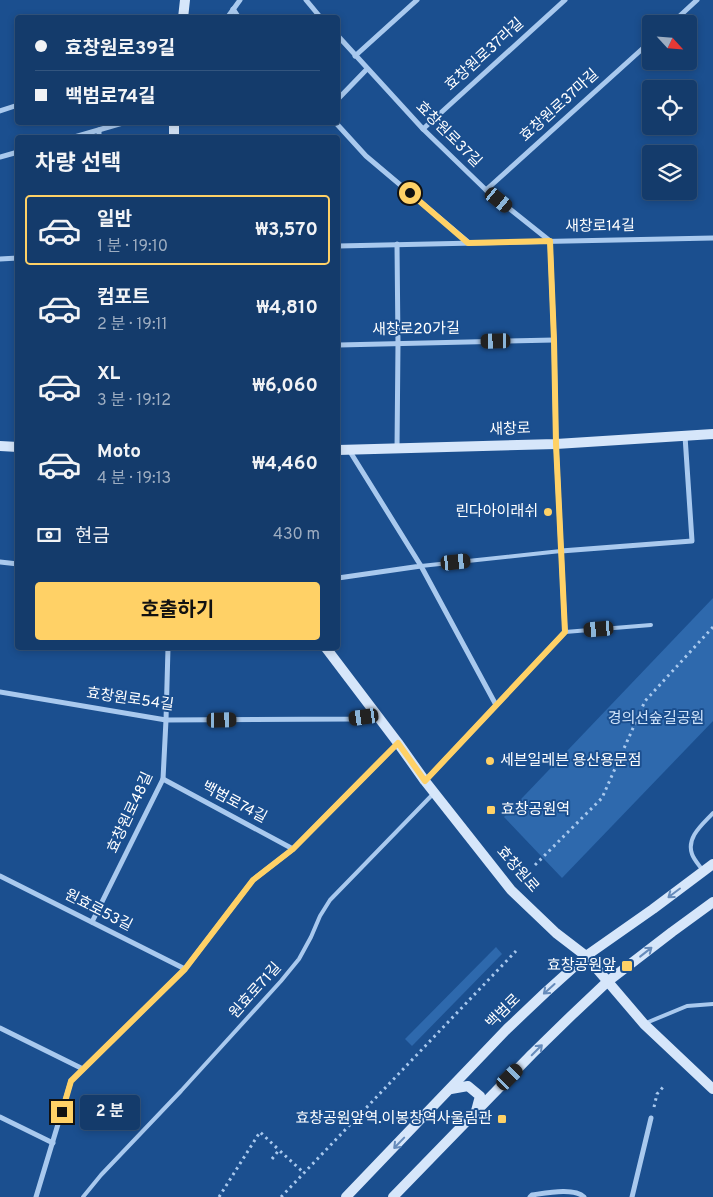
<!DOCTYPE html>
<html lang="ko">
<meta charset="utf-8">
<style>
body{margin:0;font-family:Overpass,"Noto Sans KR",sans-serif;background:#214673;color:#f1f3f6;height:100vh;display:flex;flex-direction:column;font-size:19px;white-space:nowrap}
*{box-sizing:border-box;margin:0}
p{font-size:16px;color:#9dadc1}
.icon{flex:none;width:28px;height:28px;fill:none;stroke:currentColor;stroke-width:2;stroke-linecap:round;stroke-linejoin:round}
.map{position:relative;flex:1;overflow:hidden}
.drawer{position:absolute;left:15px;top:135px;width:325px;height:515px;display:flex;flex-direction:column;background:#143b6b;border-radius:5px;box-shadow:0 2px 8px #0003,0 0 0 1px #33557e}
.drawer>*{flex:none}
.hud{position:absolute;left:15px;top:15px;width:325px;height:110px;border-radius:5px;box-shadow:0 2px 8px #0003,0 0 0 1px #33557e;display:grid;align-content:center;height:110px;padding:0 20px;background:#143b6b}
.needle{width:32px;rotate:116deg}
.buttons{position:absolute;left:642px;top:15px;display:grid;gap:10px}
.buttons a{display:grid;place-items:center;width:55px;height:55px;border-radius:5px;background:#143b6b;box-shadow:0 2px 8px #0003,0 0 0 1px #33557e;font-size:25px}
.end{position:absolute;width:22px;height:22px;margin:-11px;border:6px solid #ffd166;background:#111;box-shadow:0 0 0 2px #111}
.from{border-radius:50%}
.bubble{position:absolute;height:35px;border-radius:5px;background:#143b6b;box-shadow:0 2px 8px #0003,0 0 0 1px #33557e;font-size:16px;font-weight:700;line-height:35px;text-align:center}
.car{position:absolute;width:15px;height:30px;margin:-15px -8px;border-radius:6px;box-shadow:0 0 4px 1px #0007;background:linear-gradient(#222 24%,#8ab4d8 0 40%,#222 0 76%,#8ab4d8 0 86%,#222 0)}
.hud b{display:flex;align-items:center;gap:18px;height:48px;font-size:19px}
.hud b+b{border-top:1px solid #33557e}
.hud i{width:12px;height:12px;background:#f1f3f6}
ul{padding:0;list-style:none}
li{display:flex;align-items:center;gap:15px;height:70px;margin:0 10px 8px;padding:0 10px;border:2px solid transparent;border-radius:5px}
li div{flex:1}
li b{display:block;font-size:19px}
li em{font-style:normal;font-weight:700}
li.current{border-color:#ffd166}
li>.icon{width:45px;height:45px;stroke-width:1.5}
h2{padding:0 20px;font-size:22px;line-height:60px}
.pay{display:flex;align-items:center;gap:12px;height:55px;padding:0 20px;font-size:19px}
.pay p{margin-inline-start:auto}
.cta{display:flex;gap:10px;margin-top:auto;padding:10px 20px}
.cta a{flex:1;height:58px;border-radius:5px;background:#ffd166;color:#111;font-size:20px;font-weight:700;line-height:58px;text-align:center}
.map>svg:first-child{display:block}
</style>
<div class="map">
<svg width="713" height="1197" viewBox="0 0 713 1197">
<rect width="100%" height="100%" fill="#1b4f8f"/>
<!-- green -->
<g fill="#2e69ad">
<polygon points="713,598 713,721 562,878 504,817"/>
<polygon points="496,947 502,954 412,1046 405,1039"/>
</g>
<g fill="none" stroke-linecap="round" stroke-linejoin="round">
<!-- path -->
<g stroke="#a9c9ee" stroke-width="3" stroke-dasharray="2.5 4" stroke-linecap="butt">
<polyline points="535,865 602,798 645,701 713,627"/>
<polyline points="654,1107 657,1094 664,1086"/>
<polyline points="272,1159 279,1150 304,1173"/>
<polyline points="219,1197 260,1132 279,1150"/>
<polyline points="281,1197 516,951"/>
</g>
<!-- lane -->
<g stroke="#a9c9ee" stroke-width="4">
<polyline points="421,566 561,551"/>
<polyline points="565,632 651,625"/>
<path d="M 703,871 C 700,866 694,860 692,854 C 686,837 703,824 713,813"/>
<polyline points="646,1023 687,1006 713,1004"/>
<polyline points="83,1197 101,1175 181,1091 281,981 299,959 311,937 320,916 330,900 434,793"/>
</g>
<!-- street -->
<g stroke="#a9c9ee" stroke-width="5">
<polyline points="306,0 321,18"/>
<polyline points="233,9 239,18"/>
<polyline points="227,18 240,0"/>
<polyline points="671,24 697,0"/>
<polyline points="338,36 423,129 486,190 550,241 554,340 556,444 565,632 425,781"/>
<polyline points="355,56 417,0"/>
<polyline points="338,99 367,69"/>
<polyline points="0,111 18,105"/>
<polyline points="335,122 366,156 468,242"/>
<polyline points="423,129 565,0"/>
<polyline points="99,130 99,138"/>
<polyline points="71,138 126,122"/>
<polyline points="0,157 18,152"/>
<polyline points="486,190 651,41"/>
<polyline points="397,244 398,343 397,449"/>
<polyline points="338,246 713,238"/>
<polyline points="0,259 18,258"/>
<polyline points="339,345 554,340"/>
<polyline points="561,551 692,541 685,436"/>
<polyline points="0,562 18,564"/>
<polyline points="421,566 496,705"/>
<polyline points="338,578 421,566 349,450"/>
<polyline points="0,692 166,720 352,719 377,715"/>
<polyline points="163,779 293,849"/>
<polyline points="0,876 185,969"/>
<polyline points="92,922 163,779 166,720 168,648"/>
<polyline points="0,1028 83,1069"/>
<polyline points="0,1117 53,1143"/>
<polyline points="36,1197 71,1081 185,969 253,880 293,849 398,743"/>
<path d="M 530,1197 L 532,1195 C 546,1193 574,1187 584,1197"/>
<polyline points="632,1197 651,1118"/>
</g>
<!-- secondary -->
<g stroke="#d6e6fa" stroke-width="10">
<polyline points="183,18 185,0"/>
<polyline points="174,138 174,122"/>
<polyline points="0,446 18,447"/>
<polyline points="338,450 556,444 713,434"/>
<polyline points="326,648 398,743 425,781 511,890 556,933 586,956 644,1024 713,1089"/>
<polyline points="451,1089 468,1086 480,1096 476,1111"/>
<polyline points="346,1197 507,1029 546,992 586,956 653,909 713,864"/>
<polyline points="393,1197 532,1054 572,1015 607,982 672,932 713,902"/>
</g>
</g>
<!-- one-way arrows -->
<defs><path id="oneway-shaft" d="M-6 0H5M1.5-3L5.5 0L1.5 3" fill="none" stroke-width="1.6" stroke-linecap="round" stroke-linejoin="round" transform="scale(1.25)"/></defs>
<g stroke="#668bba">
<use href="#oneway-shaft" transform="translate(674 893) rotate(143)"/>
<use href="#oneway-shaft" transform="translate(646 952) rotate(-38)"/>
<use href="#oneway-shaft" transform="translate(549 989) rotate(138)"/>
<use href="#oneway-shaft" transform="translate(537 1050) rotate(-45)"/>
<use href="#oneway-shaft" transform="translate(399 1143) rotate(134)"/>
</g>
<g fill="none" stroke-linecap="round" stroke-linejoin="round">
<!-- route -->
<polyline stroke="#ffd166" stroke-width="6" points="62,1112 71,1081 185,969 253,880 293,849 398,743 425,781 565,632 556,444 554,340 550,241 468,243 410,193"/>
</g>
<!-- markers -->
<g fill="#ffd166" stroke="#1b4f8f" stroke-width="2">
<circle cx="548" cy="512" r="5"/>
<circle cx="490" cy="761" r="5"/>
<rect x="486" y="805" width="10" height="10" rx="2.5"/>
<rect x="621" y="960" width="12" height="12" rx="2.5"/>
<rect x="497" y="1114" width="10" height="10" rx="2.5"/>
</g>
<g text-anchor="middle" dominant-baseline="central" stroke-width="4" stroke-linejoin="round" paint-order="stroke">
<!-- street labels -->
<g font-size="15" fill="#fff" stroke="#1b4f8f">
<text transform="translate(485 55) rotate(-42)">효창원로37라길</text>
<text transform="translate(560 106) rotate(-42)">효창원로37마길</text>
<text transform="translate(448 135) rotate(45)">효창원로37길</text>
<text transform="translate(600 227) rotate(-1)">새창로14길</text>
<text transform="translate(416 330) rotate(-1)">새창로20가길</text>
<text transform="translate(510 430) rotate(-2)">새창로</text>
<text transform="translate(130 700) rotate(8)">효창원로54길</text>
<text transform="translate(234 803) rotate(28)">백범로74길</text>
<text transform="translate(131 813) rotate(-65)">효창원로48길</text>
<text transform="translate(517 870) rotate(49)">효창원로</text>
<text transform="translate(98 911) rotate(27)">원효로53길</text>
<text transform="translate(256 991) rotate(-48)">원효로71길</text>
<text transform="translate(504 1012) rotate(-45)">백범로</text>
</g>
<!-- poi labels -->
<g font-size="15" fill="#fff" stroke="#1b4f8f" text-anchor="end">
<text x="538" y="512">린다아이래쉬</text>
<text x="500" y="761" text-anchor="start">세븐일레븐 용산용문점</text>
<text x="501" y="810" text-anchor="start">효창공원역</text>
<text x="616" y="966">효창공원앞</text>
<text x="492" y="1119">효창공원앞역.이봉창역사울림관</text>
</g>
<!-- park labels -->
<g font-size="15" fill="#cfe3fa" stroke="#1b4f8f">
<text x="656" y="719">경의선숲길공원</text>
</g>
</g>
</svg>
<div class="buttons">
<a><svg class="needle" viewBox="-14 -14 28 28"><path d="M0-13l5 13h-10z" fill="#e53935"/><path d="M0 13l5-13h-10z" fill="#9dadc1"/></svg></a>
<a><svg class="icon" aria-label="locate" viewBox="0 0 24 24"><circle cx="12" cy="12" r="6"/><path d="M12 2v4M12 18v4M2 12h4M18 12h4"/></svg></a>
<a><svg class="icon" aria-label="layers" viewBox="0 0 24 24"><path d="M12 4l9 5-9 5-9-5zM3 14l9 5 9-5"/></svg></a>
</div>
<i class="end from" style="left:410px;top:193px"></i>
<i class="end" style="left:62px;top:1112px"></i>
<div class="bubble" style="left:80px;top:1095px;width:60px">2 분</div>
<i class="car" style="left:499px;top:200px;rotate:129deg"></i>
<i class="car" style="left:496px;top:341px;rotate:269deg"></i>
<i class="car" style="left:456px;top:562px;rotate:84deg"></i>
<i class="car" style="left:599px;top:629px;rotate:265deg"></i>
<i class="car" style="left:364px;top:717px;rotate:262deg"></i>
<i class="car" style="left:222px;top:720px;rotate:89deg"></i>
<i class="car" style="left:510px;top:1077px;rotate:45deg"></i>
<div class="hud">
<b><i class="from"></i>효창원로39길</b>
<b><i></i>백범로74길</b>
</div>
<section class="drawer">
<h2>차량 선택</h2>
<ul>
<li class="current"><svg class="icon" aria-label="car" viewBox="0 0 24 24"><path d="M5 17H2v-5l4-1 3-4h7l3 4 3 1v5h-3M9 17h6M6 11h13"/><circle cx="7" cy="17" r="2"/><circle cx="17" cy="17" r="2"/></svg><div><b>일반</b><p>1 분 · 19:10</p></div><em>₩3,570</em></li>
<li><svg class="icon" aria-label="car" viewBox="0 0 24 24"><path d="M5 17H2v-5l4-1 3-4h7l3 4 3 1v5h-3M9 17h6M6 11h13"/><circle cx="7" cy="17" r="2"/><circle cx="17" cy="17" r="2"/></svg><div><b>컴포트</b><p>2 분 · 19:11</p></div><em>₩4,810</em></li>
<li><svg class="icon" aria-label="car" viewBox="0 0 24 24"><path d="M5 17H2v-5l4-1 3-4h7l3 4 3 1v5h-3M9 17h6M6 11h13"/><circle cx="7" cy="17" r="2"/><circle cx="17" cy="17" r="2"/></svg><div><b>XL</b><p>3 분 · 19:12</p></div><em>₩6,060</em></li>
<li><svg class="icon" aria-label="car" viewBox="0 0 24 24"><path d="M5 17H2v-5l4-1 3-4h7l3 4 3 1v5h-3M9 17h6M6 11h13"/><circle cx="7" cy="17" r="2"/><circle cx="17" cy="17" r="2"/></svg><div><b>Moto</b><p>4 분 · 19:13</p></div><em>₩4,460</em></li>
</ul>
<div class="pay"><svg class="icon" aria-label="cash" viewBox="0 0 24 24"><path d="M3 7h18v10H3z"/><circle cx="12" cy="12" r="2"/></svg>현금<p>430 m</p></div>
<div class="cta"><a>호출하기</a></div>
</section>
</div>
